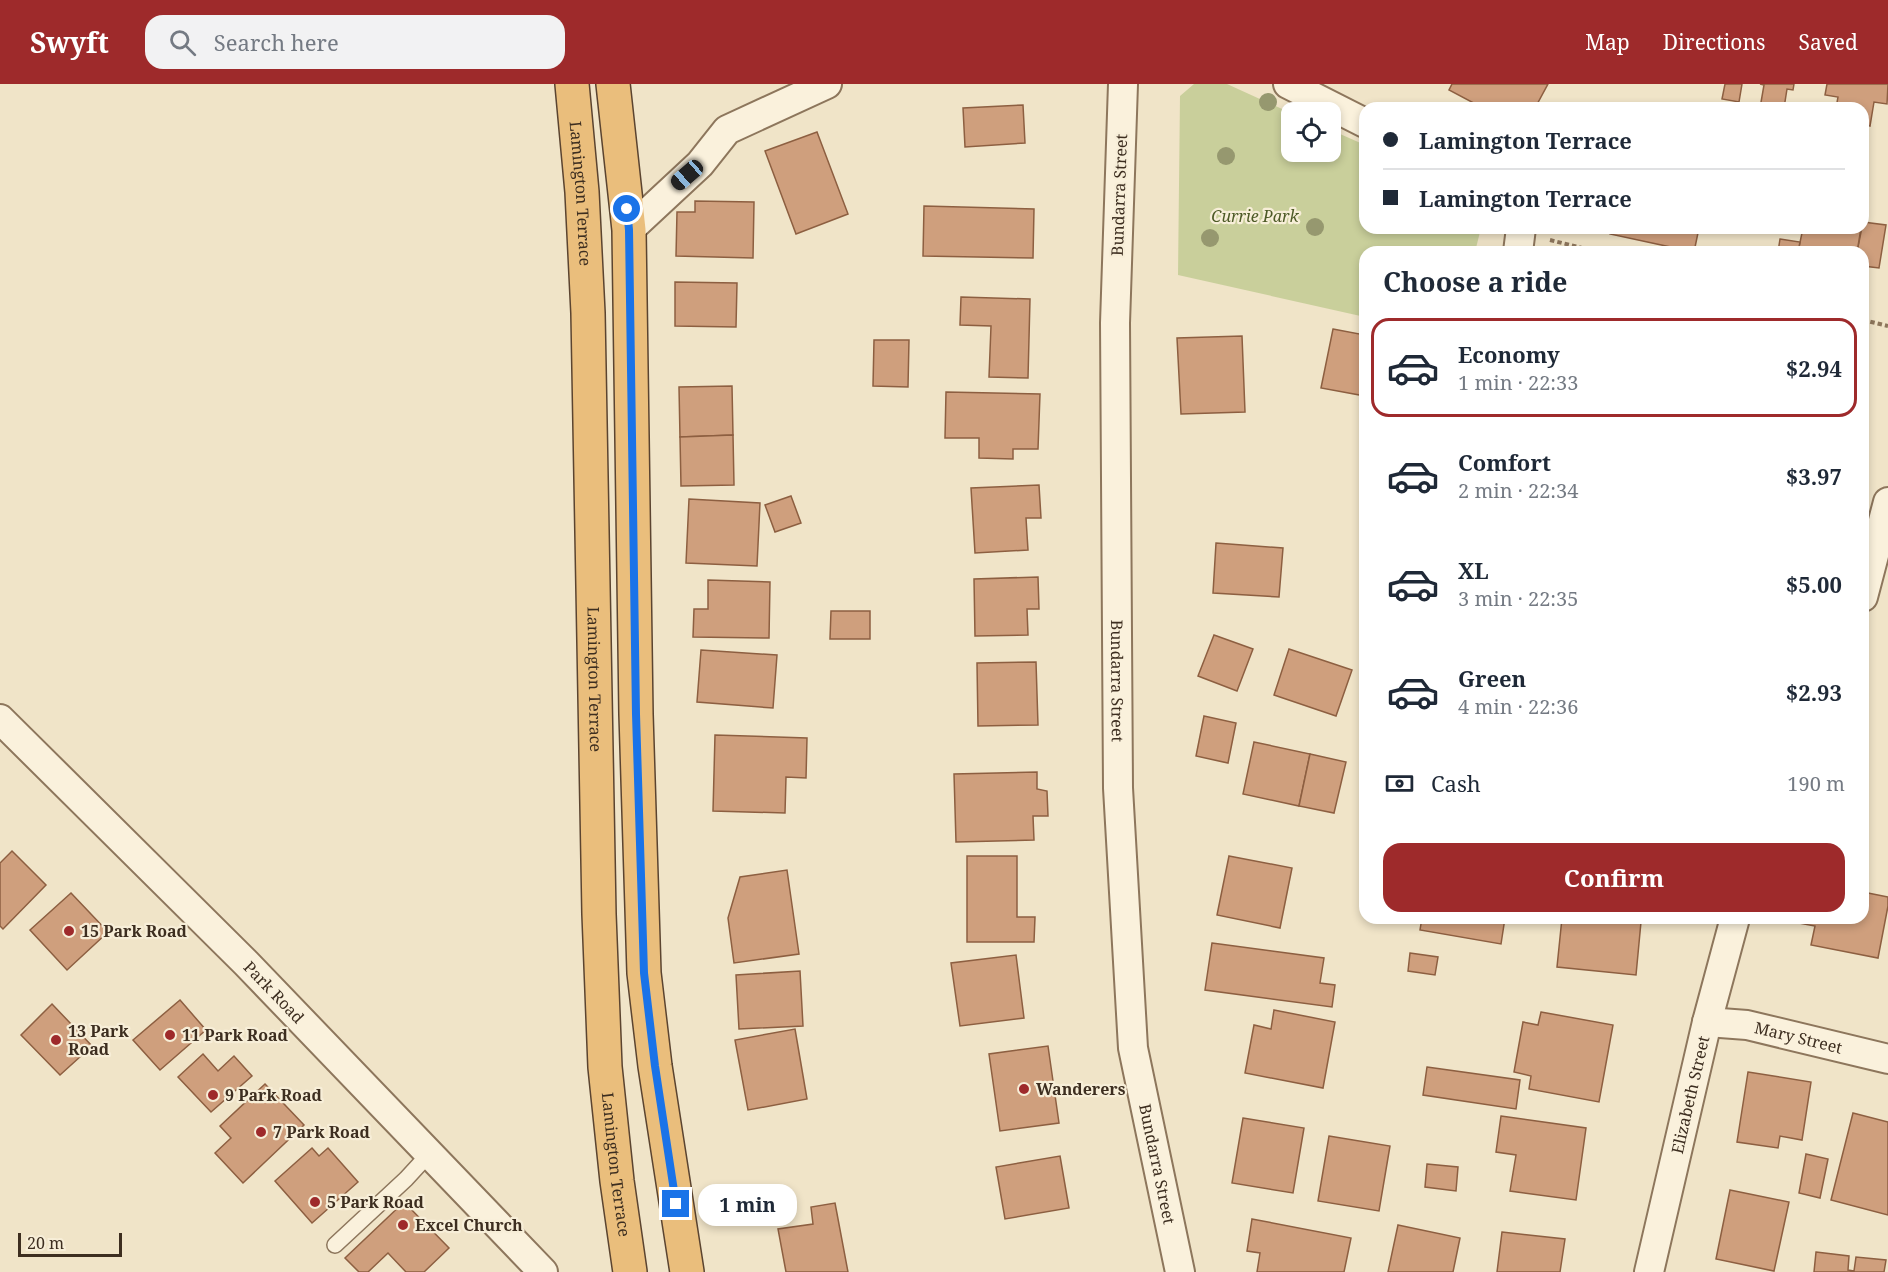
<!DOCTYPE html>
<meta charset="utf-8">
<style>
body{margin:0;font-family:"Noto Serif",serif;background:#f2f2f3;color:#1f2937;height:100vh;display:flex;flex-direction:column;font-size:22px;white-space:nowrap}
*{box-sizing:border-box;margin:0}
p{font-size:20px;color:#747a83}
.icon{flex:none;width:33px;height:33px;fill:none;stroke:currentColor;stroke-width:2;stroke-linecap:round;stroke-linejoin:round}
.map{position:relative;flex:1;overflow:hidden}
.panel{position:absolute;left:1359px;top:162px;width:510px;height:678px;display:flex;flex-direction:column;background:#fff;border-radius:18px;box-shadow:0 3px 9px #0003}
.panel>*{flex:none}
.top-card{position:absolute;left:1359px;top:18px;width:510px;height:132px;border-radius:18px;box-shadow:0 3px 9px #0003;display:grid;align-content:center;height:132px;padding:0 24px;background:#fff}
.tools{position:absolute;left:1281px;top:18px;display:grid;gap:12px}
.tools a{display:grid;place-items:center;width:60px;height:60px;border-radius:12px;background:#fff;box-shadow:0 3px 9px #0003;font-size:30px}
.scale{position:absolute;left:18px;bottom:15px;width:104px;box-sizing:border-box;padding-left:6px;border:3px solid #3d2e20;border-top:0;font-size:16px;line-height:21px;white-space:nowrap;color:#3d2e20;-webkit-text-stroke:4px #f7eed8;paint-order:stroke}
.end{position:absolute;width:27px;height:27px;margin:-14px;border:8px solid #1a73e8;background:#fff;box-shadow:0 0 0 3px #fff}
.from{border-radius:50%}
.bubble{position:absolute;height:42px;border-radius:18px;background:#fff;box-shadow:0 3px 9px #0003;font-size:20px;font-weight:700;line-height:42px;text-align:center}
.car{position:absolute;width:18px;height:36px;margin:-18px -9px;border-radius:8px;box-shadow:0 0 4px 2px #0007;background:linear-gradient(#222 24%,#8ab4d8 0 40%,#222 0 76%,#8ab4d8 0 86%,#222 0)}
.top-card b{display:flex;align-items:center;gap:21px;height:57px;font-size:22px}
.top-card b+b{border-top:2px solid #e0e1e3}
.top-card i{width:15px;height:15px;background:#1f2937}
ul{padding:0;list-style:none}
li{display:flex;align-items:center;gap:18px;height:99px;margin:0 12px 9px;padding:0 12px;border:3px solid transparent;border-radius:18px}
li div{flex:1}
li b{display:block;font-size:22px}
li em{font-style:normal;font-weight:700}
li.current{border-color:#9e2a2b}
li>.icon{width:54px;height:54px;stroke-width:1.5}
h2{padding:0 24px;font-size:27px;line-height:72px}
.pay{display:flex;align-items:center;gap:15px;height:66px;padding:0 24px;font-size:22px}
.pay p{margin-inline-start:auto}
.primary-button{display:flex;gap:12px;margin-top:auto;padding:12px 24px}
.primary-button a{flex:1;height:69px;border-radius:18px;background:#9e2a2b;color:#fff;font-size:24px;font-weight:700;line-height:69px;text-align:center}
header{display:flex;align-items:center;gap:36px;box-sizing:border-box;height:84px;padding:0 30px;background:#9e2a2b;color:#fff}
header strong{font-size:28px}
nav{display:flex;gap:33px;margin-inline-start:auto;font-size:21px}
.search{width:420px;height:54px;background:#f2f2f3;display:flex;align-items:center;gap:15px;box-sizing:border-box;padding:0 21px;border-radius:18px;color:#747a83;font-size:22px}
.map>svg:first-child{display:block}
</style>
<header>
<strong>Swyft</strong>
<div class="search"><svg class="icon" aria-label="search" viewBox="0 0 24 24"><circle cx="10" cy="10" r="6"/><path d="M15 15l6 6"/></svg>Search here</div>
<nav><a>Map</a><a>Directions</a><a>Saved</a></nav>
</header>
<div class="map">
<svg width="1888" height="1188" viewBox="0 0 1888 1188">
<rect width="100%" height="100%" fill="#f0e4c8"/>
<!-- green -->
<polygon fill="#c9cf9b" points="1194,0 1227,0 1291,29 1292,68 1330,68 1331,46 1365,61 1365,144 1481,144 1475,168 1365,168 1365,233 1178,191 1180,12"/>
<!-- building -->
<g fill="#cf9f7d" stroke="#8d5f41" stroke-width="1.5">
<polygon points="1452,0 1548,0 1535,24 1483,24 1449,6"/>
<polygon points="1725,0 1742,0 1739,18 1722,15"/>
<polygon points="1760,0 1794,0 1793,6 1787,5 1784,24 1760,24 1764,1"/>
<polygon points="1827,0 1888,0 1887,20 1874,18 1870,42 1863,40 1863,24 1836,24 1838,13 1825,11"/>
<polygon points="1023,21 1025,59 965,63 963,24"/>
<polygon points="817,48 848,130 796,150 765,67"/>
<polygon points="695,117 754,118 753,174 676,172 677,128 695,128"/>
<polygon points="924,122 1034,125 1033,174 923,172"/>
<polygon points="1863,138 1886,141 1879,184 1863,182 1863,168 1857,168"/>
<polygon points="1611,144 1699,144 1694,168 1610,150"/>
<polygon points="1803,144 1861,144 1857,168 1798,168"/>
<polygon points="1780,155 1800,158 1798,168 1778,168"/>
<polygon points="675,198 737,199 736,243 675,242"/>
<polygon points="961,213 1030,215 1028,294 989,293 991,242 960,241"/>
<polygon points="1333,245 1365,251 1365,312 1321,304"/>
<polygon points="1242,252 1245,328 1181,330 1177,254"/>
<polygon points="874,256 909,256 908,303 873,302"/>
<polygon points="732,302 733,351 680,353 679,303"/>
<polygon points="946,308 1040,310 1038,365 1013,365 1013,375 979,374 979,354 945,354"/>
<polygon points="733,351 734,401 681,402 680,353"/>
<polygon points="1039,401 1041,434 1026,434 1028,466 975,469 971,404"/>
<polygon points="791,412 801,439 775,448 765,421"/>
<polygon points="689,415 760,419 757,482 686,479"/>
<polygon points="1216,459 1283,464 1279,513 1213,509"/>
<polygon points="1038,493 1039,525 1027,525 1028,551 975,552 974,495"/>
<polygon points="708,496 770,498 769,554 693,553 694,525 708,525"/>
<polygon points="831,527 870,527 870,555 830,555"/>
<polygon points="1214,551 1253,565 1237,607 1198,592"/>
<polygon points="1289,565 1352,586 1336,632 1274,611"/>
<polygon points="701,566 777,571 773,624 697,618"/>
<polygon points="1036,578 1038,641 978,642 977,579"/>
<polygon points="1204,632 1236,639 1228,679 1196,672"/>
<polygon points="715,651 807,654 806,694 786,693 785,729 713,727"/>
<polygon points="1254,658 1310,670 1299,722 1243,710"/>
<polygon points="1310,670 1346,678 1334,729 1299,722"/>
<polygon points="1037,688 1037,705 1047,707 1048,732 1033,732 1034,756 956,758 954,690"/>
<polygon points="12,767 46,801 3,845 0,842 0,779"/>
<polygon points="967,772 1017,772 1017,833 1035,833 1034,858 967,858"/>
<polygon points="1229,772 1292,784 1280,844 1217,831"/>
<polygon points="787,786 799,870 734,879 728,834 740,793"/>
<polygon points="1863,808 1888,813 1888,822 1878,874 1811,861 1815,842 1793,838 1794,834 1863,834"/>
<polygon points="71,809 108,848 67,886 30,846"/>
<polygon points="1422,834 1505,834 1501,860 1420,846"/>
<polygon points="1562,834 1629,834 1629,837 1641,838 1636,891 1557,883"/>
<polygon points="1212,859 1324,874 1320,899 1335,901 1332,923 1205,906"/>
<polygon points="1410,869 1438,873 1435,891 1408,887"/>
<polygon points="1016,871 1024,934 960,942 951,879"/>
<polygon points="800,887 803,942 739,945 736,891"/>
<polygon points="180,916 206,946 160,986 133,956"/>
<polygon points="52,920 92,962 60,991 21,951"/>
<polygon points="1274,926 1335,938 1323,1004 1245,989 1254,941 1271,945"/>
<polygon points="1541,928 1613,941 1599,1018 1529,1005 1531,992 1514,988 1523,938 1538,941"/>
<polygon points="795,945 807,1015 748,1026 735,956"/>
<polygon points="1048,962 1059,1039 1000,1047 989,970"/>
<polygon points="203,970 218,987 234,972 252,992 211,1028 178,993"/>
<polygon points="1427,983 1520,996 1516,1025 1423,1011"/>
<polygon points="1748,988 1811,998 1802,1056 1780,1052 1778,1064 1737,1058"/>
<polygon points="265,1000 304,1041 243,1099 215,1069 231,1054 220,1042"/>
<polygon points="1853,1029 1888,1038 1888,1131 1831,1116"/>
<polygon points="1501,1032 1586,1044 1576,1116 1510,1107 1516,1071 1496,1068"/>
<polygon points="1243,1034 1304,1044 1293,1109 1232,1099"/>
<polygon points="1329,1052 1390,1062 1379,1127 1318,1117"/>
<polygon points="312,1064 319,1072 328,1064 358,1098 312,1139 275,1097"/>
<polygon points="1806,1070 1828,1075 1820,1114 1799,1109"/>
<polygon points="1060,1072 1069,1124 1005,1135 996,1083"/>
<polygon points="1427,1080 1458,1083 1456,1107 1425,1103"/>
<polygon points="1730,1106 1789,1118 1774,1187 1716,1175"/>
<polygon points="404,1118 449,1164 424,1188 406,1188 388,1169 368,1188 359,1188 345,1174"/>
<polygon points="835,1119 848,1188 786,1188 778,1145 813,1140 811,1123"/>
<polygon points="1252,1135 1351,1154 1344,1188 1257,1188 1260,1169 1247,1167"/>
<polygon points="1398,1141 1460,1154 1453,1188 1388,1188"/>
<polygon points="1502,1148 1565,1155 1560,1188 1497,1188"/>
<polygon points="1816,1168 1849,1172 1848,1186 1854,1187 1856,1173 1886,1176 1884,1188 1814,1188"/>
</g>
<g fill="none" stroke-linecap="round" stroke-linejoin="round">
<!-- service casing -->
<g stroke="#8d765c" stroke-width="18">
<polyline id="service" points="335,1161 406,1095 429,1070"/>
</g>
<!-- minor casing -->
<g stroke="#8d765c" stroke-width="32">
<g id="minor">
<path id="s1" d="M 1123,0 L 1115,239 L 1118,704 L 1133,964 L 1180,1188"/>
<polyline points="1288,0 1365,39"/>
<polyline points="629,146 700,80 727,46 827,0"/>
<polyline points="1518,168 1521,144"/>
<polyline points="1863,513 1888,418"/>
<path id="s2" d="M 0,635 L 246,879 L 543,1188"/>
<path id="s3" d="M 1707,938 L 1747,941 L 1888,975"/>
<path id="s4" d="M 1649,1188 L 1707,938 L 1735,834"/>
</g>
</g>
<!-- trunk casing -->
<g stroke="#5b4430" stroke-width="36">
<g id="trunk">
<path id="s5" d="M 572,0 L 582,108 L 588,229 L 599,830 L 605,983 L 617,1097 L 630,1188"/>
<polyline points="613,0 629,146 636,630 644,889 655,982 687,1188"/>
</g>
</g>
<!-- path -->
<g stroke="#8d765c" stroke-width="4" stroke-dasharray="4.5 3" stroke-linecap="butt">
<polyline points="1550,156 1598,168"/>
<polyline points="1863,236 1888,242"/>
</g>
<!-- service -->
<use href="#service" stroke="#faf1dc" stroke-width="15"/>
<!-- minor -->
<use href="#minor" stroke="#faf1dc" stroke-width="28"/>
<!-- trunk -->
<use href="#trunk" stroke="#eabe7c" stroke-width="33"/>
</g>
<!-- trees -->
<g fill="#96986f">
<circle cx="1268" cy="18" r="9"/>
<circle cx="1226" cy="72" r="9"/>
<circle cx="1315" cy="143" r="9"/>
<circle cx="1210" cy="154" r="9"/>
</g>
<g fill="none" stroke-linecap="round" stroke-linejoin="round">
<!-- route -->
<polyline stroke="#1a73e8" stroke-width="8" points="627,125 629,146 636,630 644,889 655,982 676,1120"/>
</g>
<!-- markers -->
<g fill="#9e2a2b" stroke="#f7eed8" stroke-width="2">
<circle cx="69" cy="847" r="6"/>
<circle cx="170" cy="951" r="6"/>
<circle cx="56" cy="956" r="6"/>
<circle cx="1024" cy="1005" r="6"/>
<circle cx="213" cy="1011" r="6"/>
<circle cx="261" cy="1048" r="6"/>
<circle cx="315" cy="1118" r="6"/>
<circle cx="403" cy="1141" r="6"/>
</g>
<g text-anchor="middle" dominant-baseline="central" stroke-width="4.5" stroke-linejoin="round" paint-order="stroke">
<!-- street labels -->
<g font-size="16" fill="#3d2e20" stroke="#f7eed8">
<text stroke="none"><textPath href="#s5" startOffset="110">Lamington Terrace</textPath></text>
<text transform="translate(1119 111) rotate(-88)">Bundarra Street</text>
<text stroke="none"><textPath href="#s5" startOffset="596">Lamington Terrace</textPath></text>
<text stroke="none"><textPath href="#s1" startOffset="597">Bundarra Street</textPath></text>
<text stroke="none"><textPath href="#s2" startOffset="387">Park Road</textPath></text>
<text stroke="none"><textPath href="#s3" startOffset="93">Mary Street</textPath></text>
<text stroke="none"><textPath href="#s4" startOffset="182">Elizabeth Street</textPath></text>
<text stroke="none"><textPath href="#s5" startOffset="1082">Lamington Terrace</textPath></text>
<text stroke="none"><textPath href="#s1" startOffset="1083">Bundarra Street</textPath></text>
</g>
<!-- park labels -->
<g font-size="16" font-style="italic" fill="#4d5a26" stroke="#f7eed8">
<text x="1255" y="132">Currie Park</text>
</g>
<!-- poi labels -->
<g font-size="16" font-weight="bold" fill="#3d2e20" stroke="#f7eed8" text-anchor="start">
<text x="81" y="847">15 Park Road</text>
<text x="68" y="947">13 Park<tspan x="68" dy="18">Road</tspan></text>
<text x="182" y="951">11 Park Road</text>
<text x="1036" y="1005">Wanderers</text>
<text x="225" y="1011">9 Park Road</text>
<text x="273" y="1048">7 Park Road</text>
<text x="327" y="1118">5 Park Road</text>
<text x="415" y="1141">Excel Church</text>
</g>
</g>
</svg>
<div class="tools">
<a><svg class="icon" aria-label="locate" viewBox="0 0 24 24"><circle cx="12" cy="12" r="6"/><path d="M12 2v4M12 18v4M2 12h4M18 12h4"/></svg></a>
</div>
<div class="scale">20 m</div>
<i class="end from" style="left:627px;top:125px"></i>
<i class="end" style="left:676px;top:1120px"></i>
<div class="bubble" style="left:698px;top:1100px;width:99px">1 min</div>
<i class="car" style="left:687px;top:91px;rotate:229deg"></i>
<div class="top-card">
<b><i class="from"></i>Lamington Terrace</b>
<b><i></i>Lamington Terrace</b>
</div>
<section class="panel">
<h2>Choose a ride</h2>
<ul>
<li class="current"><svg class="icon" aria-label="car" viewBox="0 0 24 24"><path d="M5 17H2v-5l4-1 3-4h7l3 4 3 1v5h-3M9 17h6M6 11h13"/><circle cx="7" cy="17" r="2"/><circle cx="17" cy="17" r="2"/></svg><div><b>Economy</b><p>1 min · 22:33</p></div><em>$2.94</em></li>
<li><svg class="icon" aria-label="car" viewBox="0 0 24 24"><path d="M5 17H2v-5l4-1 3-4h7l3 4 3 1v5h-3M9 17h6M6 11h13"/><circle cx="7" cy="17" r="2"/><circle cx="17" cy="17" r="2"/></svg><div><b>Comfort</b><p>2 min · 22:34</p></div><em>$3.97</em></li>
<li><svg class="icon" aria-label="car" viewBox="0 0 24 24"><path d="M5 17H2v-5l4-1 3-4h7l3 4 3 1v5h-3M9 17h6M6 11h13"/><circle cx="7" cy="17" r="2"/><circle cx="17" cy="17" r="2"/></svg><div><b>XL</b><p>3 min · 22:35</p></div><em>$5.00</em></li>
<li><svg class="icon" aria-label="car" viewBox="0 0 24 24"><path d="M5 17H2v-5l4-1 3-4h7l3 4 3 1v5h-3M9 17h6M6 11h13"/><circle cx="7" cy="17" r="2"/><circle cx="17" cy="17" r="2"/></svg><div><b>Green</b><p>4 min · 22:36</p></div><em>$2.93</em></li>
</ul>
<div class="pay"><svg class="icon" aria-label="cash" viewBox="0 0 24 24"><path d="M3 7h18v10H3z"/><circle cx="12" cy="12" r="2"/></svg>Cash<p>190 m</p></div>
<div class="primary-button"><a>Confirm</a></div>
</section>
</div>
